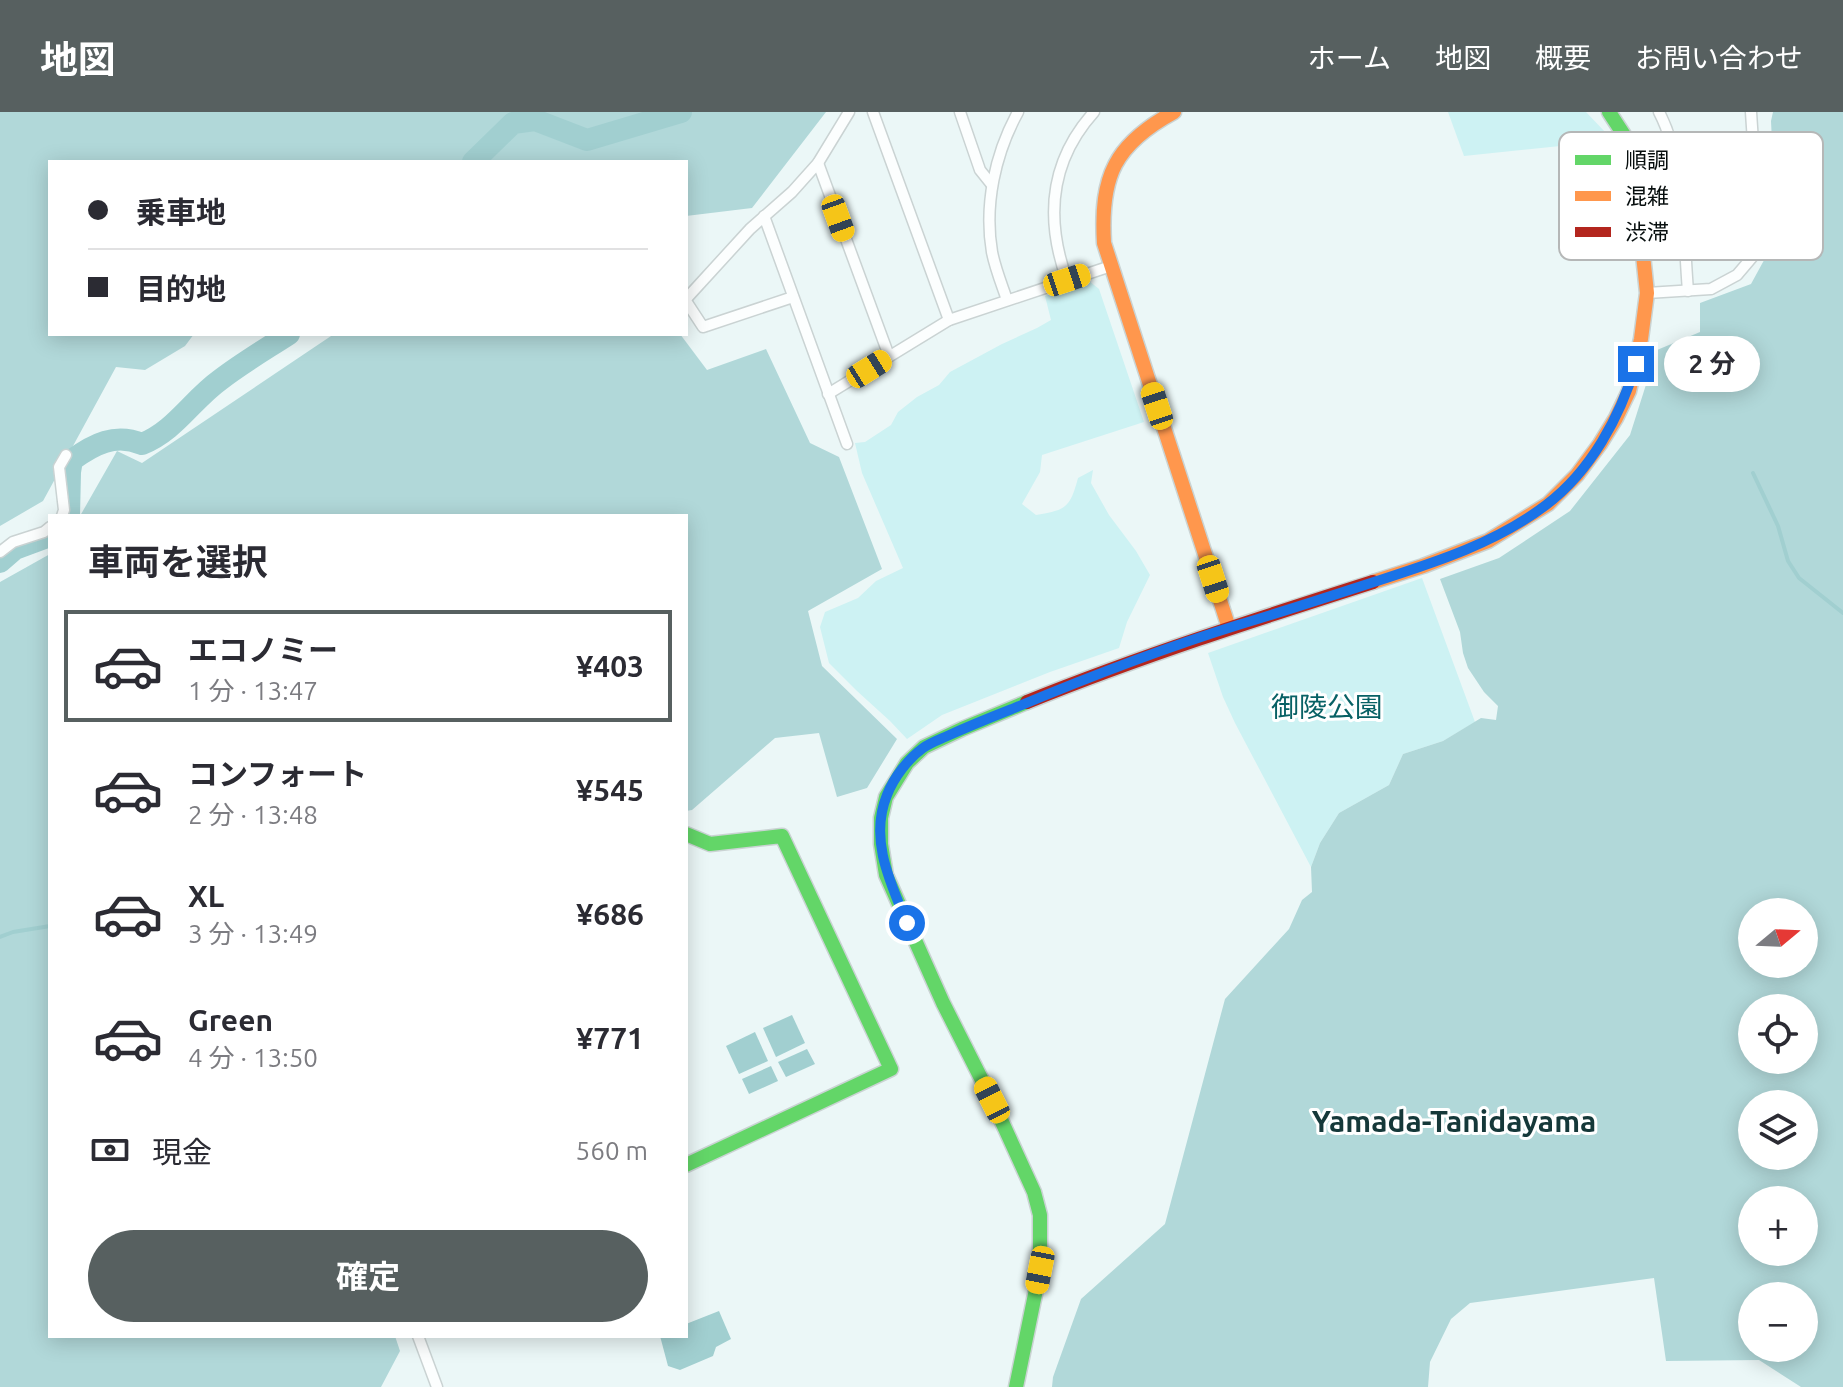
<!DOCTYPE html>
<html lang="ja">
<meta charset="utf-8">
<style>
body{margin:0;font-family:Ubuntu,"Noto Sans JP",sans-serif;background:#f7f7f7;color:#2b2b33;height:100vh;display:flex;flex-direction:column;font-size:30px;white-space:nowrap}
*{box-sizing:border-box;margin:0}
p{font-size:26px;color:#7c7c81}
.icon{flex:none;width:44px;height:44px;fill:none;stroke:currentColor;stroke-width:2;stroke-linecap:round;stroke-linejoin:round}
.map{position:relative;flex:1;overflow:hidden}
.side{position:absolute;left:48px;top:402px;width:640px;height:824px;display:flex;flex-direction:column;background:#fff;border-radius:0px;box-shadow:0 4px 20px #0003}
.side>*{flex:none}
.top-card{position:absolute;left:48px;top:48px;width:640px;height:176px;border-radius:0px;box-shadow:0 4px 20px #0003;display:grid;align-content:center;height:176px;padding:0 40px;background:#fff}
.needle{width:52px;rotate:71deg}
.controls{position:absolute;left:1738px;top:786px;display:grid;gap:16px}
.controls a{display:grid;place-items:center;width:80px;height:80px;border-radius:50%;background:#fff;box-shadow:0 4px 20px #0003;font-size:40px}
.end{position:absolute;width:36px;height:36px;margin:-18px;border:10px solid #1a73e8;background:#fff;box-shadow:0 0 0 4px #fff}
.from{border-radius:50%}
.bubble{position:absolute;height:56px;border-radius:28px;background:#fff;box-shadow:0 4px 20px #0003;font-size:26px;font-weight:700;line-height:56px;text-align:center}
.car{position:absolute;width:24px;height:48px;margin:-24px -12px;border-radius:10px;box-shadow:0 0 6px 2px #0007;background:linear-gradient(#f5c518 24%,#345 0 40%,#f5c518 0 76%,#345 0 86%,#f5c518 0)}
.top-card b{display:flex;align-items:center;gap:28px;height:76px;font-size:30px}
.top-card b+b{border-top:2px solid #e1e1e2}
.top-card i{width:20px;height:20px;background:#2b2b33}
ul{padding:0;list-style:none}
li{display:flex;align-items:center;gap:24px;height:112px;margin:0 16px 12px;padding:0 24px;border:4px solid transparent;border-radius:0px}
li div{flex:1}
li b{display:block;font-size:30px}
li em{font-style:normal;font-weight:700}
li.selected{border-color:#576060}
li>.icon{width:72px;height:72px;stroke-width:1.5}
h2{padding:0 40px;font-size:36px;line-height:96px}
.pay{display:flex;align-items:center;gap:20px;height:88px;padding:0 40px;font-size:30px}
.pay p{margin-inline-start:auto}
.primary-button{display:flex;gap:16px;margin-top:auto;padding:16px 40px}
.primary-button a{flex:1;height:92px;border-radius:48px;background:#576060;color:#fff;font-size:32px;font-weight:700;line-height:92px;text-align:center}
header{display:flex;align-items:center;gap:48px;box-sizing:border-box;height:112px;padding:0 40px;background:#576060;color:#fff}
header strong{font-size:38px}
nav{display:flex;gap:44px;margin-inline-start:auto;font-size:28px}
.map>svg:first-child{display:block}
</style>
<header>
<strong>地図</strong>
<nav><a>ホーム</a><a>地図</a><a>概要</a><a>お問い合わせ</a></nav>
</header>
<div class="map">
<svg width="1843" height="1275" viewBox="0 0 1843 1275">
<rect width="100%" height="100%" fill="#ebf7f7"/>
<!-- green -->
<g fill="#cdf2f3">
<polygon points="1448,0 1586,0 1607,22 1609,29 1464,44"/>
<path d="M 1089,169 L 1099,177 L 1144,310 L 1042,343 L 1040,360 L 1022,392 L 1036,403 C 1066,398 1070,396 1078,366 L 1093,358 L 1091,371 L 1109,403 L 1136,439 L 1150,463 L 1127,510 L 1119,536 L 1050,560 L 942,603 L 907,627 L 890,609 L 857,579 L 829,551 L 820,515 L 825,500 L 858,486 L 876,469 L 903,456 L 862,361 L 855,331 L 865,330 L 891,313 L 898,300 L 917,285 L 939,273 L 950,260 L 1002,232 L 1037,216 L 1051,208 L 1045,184 Z"/>
<polygon points="1422,466 1475,610 1443,629 1403,642 1389,673 1339,701 1320,731 1311,755 1235,611 1223,585 1208,541"/>
</g>
<!-- forest -->
<g fill="#b1d8d9" fill-rule="evenodd">
<polygon points="0,0 826,0 752,96 686,104 686,50 50,50 50,222 194,222 185,234 145,258 116,255 43,389 0,414"/>
<path d="M 1773,0 L 1843,0 L 1843,1275 L 1801,1275 L 1759,1248 L 1666,1249 L 1654,1166 L 1470,1191 L 1451,1207 L 1430,1250 L 1428,1275 L 1052,1275 L 1053,1265 L 1081,1187 L 1165,1112 L 1225,887 L 1289,817 L 1302,788 L 1312,780 L 1311,755 L 1320,731 L 1339,701 L 1389,673 L 1403,642 L 1443,629 L 1481,606 L 1496,608 L 1498,594 L 1484,580 L 1468,556 L 1463,541 L 1460,520 L 1440,467 L 1499,446 L 1570,399 L 1630,323 L 1657,238 L 1700,220 L 1700,191 L 1751,172 L 1780,119 L 1769,70 L 1772,30 L 1771,9 ZM 1752,800 L 1804,800 L 1804,852 L 1752,852 ZM 1752,896 L 1804,896 L 1804,948 L 1752,948 ZM 1752,992 L 1804,992 L 1804,1044 L 1752,1044 ZM 1752,1088 L 1804,1088 L 1804,1140 L 1752,1140 ZM 1752,1184 L 1804,1184 L 1804,1236 L 1752,1236 Z"/>
<polygon points="334,222 680,222 707,258 766,237 810,331 839,345 882,457 808,499 822,554 897,627 867,676 837,685 819,621 775,626 692,698 686,699 686,404 80,404 117,339 142,351"/>
<polygon points="50,442 50,1224 395,1224 400,1239 381,1275 0,1275 0,470"/>
</g>
<!-- water -->
<g fill="#a1cfd0">
<polygon points="792,903 805,931 776,945 763,916"/>
<polygon points="755,920 768,949 739,962 726,934"/>
<polygon points="807,937 815,952 786,965 778,950"/>
<polygon points="771,954 778,969 749,982 742,967"/>
<polygon points="719,1199 731,1227 716,1235 713,1244 680,1258 668,1254 660,1224 686,1224 686,1212"/>
</g>
<g fill="none" stroke-linecap="round" stroke-linejoin="round">
<!-- stream -->
<g stroke="#a1cfd0" stroke-width="4">
<polyline points="509,14 516,0"/>
<polyline points="1753,361 1778,414 1788,449 1799,466 1843,501"/>
<polyline points="0,825 13,820 50,814"/>
</g>
<!-- river -->
<g stroke="#a1cfd0" stroke-width="22">
<polyline points="473,50 513,11 535,8 587,28 681,0"/>
<path d="M 69,404 L 70,360 L 72,348 C 94,332 115,321 142,332 C 175,319 192,288 220,268 C 242,251 266,237 289,222"/>
<polyline points="0,450 15,437 50,424"/>
</g>
<!-- street casing -->
<g stroke="#cad3d3" stroke-width="13">
<g id="street">
<polyline points="873,0 949,208"/>
<polyline points="960,0 980,58 992,73"/>
<path d="M 1659,0 C 1686,52 1683,121 1688,179"/>
<polyline points="818,51 889,244"/>
<polyline points="764,104 847,332"/>
<path d="M 1067,168 C 1045,107 1049,50 1094,0"/>
<polyline points="1647,181 1711,177 1737,163 1754,143 1759,120 1751,0"/>
<polyline points="686,187 750,117 792,80 818,51 849,0"/>
<path d="M 1007,188 C 1002,173 995,156 992,140 C 984,93 995,42 1018,0"/>
<polyline points="686,189 703,215 793,185"/>
<polyline points="828,282 949,208 1111,154"/>
<polyline points="62,404 64,398 59,355 66,343"/>
<polyline points="0,440 13,430 44,420 50,415"/>
<polyline points="418,1224 437,1275"/>
</g>
</g>
<!-- fast casing -->
<g stroke="#cad3d3" stroke-width="17">
<g id="fast">
<polyline points="1609,0 1624,23 1636,70 1638,95"/>
<polyline points="686,722 710,732 782,724 891,957 686,1053"/>
<polyline points="1016,1275 1040,1158 1040,1103 1034,1080 992,988 943,891 886,763 881,732 881,706 886,685 907,651 924,635 962,617 1027,590"/>
</g>
</g>
<!-- slow casing -->
<g stroke="#cad3d3" stroke-width="17">
<g id="slow">
<path d="M 1174,0 C 1115,32 1100,64 1104,131 L 1229,516"/>
<polyline points="1373,470 1423,454 1488,429 1548,392 1577,363 1600,332 1616,306 1629,279 1641,227 1647,181 1638,95"/>
</g>
</g>
<!-- jam casing -->
<g stroke="#cad3d3" stroke-width="17">
<path id="jam" d="M 1027,590 C 1141,544 1257,507 1373,470"/>
</g>
<!-- street -->
<use href="#street" stroke="#fcfefe" stroke-width="10"/>
<!-- fast -->
<use href="#fast" stroke="#63d668" stroke-width="14"/>
<!-- slow -->
<use href="#slow" stroke="#ff974d" stroke-width="14"/>
<!-- jam -->
<use href="#jam" stroke="#b3261e" stroke-width="14"/>
</g>
<g fill="none" stroke-linecap="round" stroke-linejoin="round">
<!-- route -->
<path stroke="#1a73e8" stroke-width="10" d="M 907,811 C 890,770 869,727 887,683 C 894,665 908,647 923,636 C 930,631 938,628 945,625 C 967,615 989,606 1012,597 C 1086,566 1161,537 1238,513 C 1285,499 1331,484 1377,469 C 1436,450 1496,431 1546,393 C 1591,359 1620,305 1636,252"/>
</g>
<g text-anchor="middle" dominant-baseline="central" stroke-width="6" stroke-linejoin="round" paint-order="stroke">
<!-- park labels -->
<g font-size="28" fill="#086165" stroke="#fff">
<text x="1327" y="594">御陵公園</text>
</g>
<!-- neighbourhood labels -->
<g font-size="30" font-weight="bold" fill="#153839" stroke="#fff">
<text x="1454" y="1009">Yamada-Tanidayama</text>
</g>
</g>
<!-- legend -->
<rect x="1559" y="20" width="264" height="128" rx="12" fill="#fff" stroke="#b5b7b7" stroke-width="2"/>
<rect x="1575" y="43" width="36" height="10" fill="#63d668"/>
<rect x="1575" y="79" width="36" height="10" fill="#ff974d"/>
<rect x="1575" y="115" width="36" height="10" fill="#b3261e"/>
<g font-size="22" fill="#070e0e">
<text x="1625" y="56">順調</text>
<text x="1625" y="92">混雑</text>
<text x="1625" y="128">渋滞</text>
</g>
</svg>
<div class="controls">
<a><svg class="needle" viewBox="-14 -14 28 28"><path d="M0-13l5 13h-10z" fill="#e53935"/><path d="M0 13l5-13h-10z" fill="#7c7c81"/></svg></a>
<a><svg class="icon" aria-label="locate" viewBox="0 0 24 24"><circle cx="12" cy="12" r="6"/><path d="M12 2v4M12 18v4M2 12h4M18 12h4"/></svg></a>
<a><svg class="icon" aria-label="layers" viewBox="0 0 24 24"><path d="M12 4l9 5-9 5-9-5zM3 14l9 5 9-5"/></svg></a>
<a>+</a>
<a>−</a>
</div>
<i class="end from" style="left:907px;top:811px"></i>
<i class="end" style="left:1636px;top:252px"></i>
<div class="bubble" style="left:1664px;top:224px;width:96px">2 分</div>
<i class="car" style="left:838px;top:106px;rotate:160deg"></i>
<i class="car" style="left:1067px;top:168px;rotate:72deg"></i>
<i class="car" style="left:869px;top:257px;rotate:58deg"></i>
<i class="car" style="left:1157px;top:294px;rotate:342deg"></i>
<i class="car" style="left:1213px;top:467px;rotate:162deg"></i>
<i class="car" style="left:992px;top:988px;rotate:333deg"></i>
<i class="car" style="left:1040px;top:1158px;rotate:191deg"></i>
<div class="top-card">
<b><i class="from"></i>乗車地</b>
<b><i></i>目的地</b>
</div>
<section class="side">
<h2>車両を選択</h2>
<ul>
<li class="selected"><svg class="icon" aria-label="car" viewBox="0 0 24 24"><path d="M5 17H2v-5l4-1 3-4h7l3 4 3 1v5h-3M9 17h6M6 11h13"/><circle cx="7" cy="17" r="2"/><circle cx="17" cy="17" r="2"/></svg><div><b>エコノミー</b><p>1 分 · 13:47</p></div><em>¥403</em></li>
<li><svg class="icon" aria-label="car" viewBox="0 0 24 24"><path d="M5 17H2v-5l4-1 3-4h7l3 4 3 1v5h-3M9 17h6M6 11h13"/><circle cx="7" cy="17" r="2"/><circle cx="17" cy="17" r="2"/></svg><div><b>コンフォート</b><p>2 分 · 13:48</p></div><em>¥545</em></li>
<li><svg class="icon" aria-label="car" viewBox="0 0 24 24"><path d="M5 17H2v-5l4-1 3-4h7l3 4 3 1v5h-3M9 17h6M6 11h13"/><circle cx="7" cy="17" r="2"/><circle cx="17" cy="17" r="2"/></svg><div><b>XL</b><p>3 分 · 13:49</p></div><em>¥686</em></li>
<li><svg class="icon" aria-label="car" viewBox="0 0 24 24"><path d="M5 17H2v-5l4-1 3-4h7l3 4 3 1v5h-3M9 17h6M6 11h13"/><circle cx="7" cy="17" r="2"/><circle cx="17" cy="17" r="2"/></svg><div><b>Green</b><p>4 分 · 13:50</p></div><em>¥771</em></li>
</ul>
<div class="pay"><svg class="icon" aria-label="cash" viewBox="0 0 24 24"><path d="M3 7h18v10H3z"/><circle cx="12" cy="12" r="2"/></svg>現金<p>560 m</p></div>
<div class="primary-button"><a>確定</a></div>
</section>
</div>
